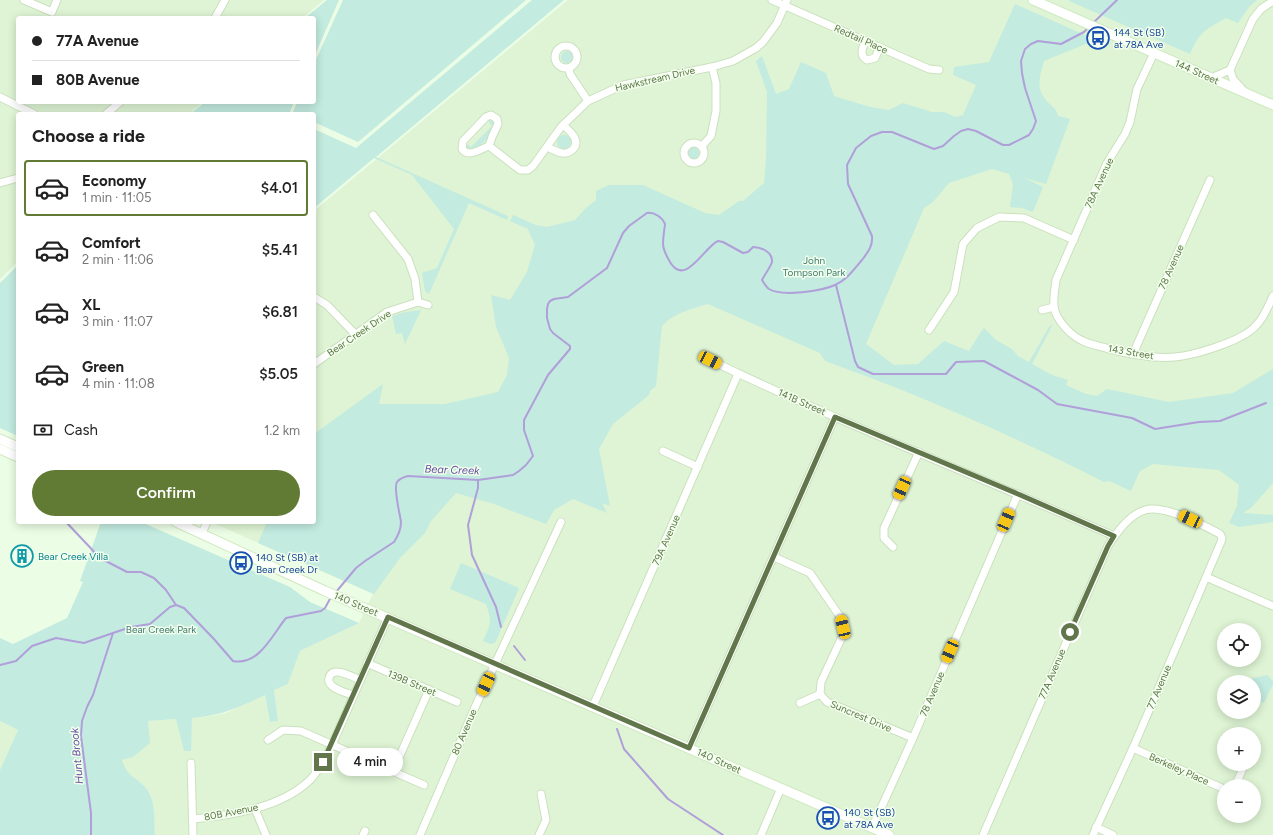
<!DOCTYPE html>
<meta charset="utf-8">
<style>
body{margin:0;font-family:Figtree,sans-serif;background:#f2f2f2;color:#222;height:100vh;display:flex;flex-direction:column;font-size:15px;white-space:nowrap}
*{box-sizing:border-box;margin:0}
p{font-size:13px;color:#767676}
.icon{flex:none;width:22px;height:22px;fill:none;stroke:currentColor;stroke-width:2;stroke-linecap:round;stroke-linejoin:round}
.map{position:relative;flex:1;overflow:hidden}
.side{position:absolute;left:16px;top:112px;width:300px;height:412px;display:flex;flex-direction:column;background:#fff;border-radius:4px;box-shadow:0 2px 10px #0003}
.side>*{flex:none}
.top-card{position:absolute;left:16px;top:16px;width:300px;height:88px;border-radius:4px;box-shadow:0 2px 10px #0003;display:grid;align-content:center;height:88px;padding:0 16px;background:#fff}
.controls{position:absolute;left:1217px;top:623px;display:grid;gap:8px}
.controls a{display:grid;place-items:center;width:44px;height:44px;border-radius:50%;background:#fff;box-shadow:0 2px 10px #0003;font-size:20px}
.end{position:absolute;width:18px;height:18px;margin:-9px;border:5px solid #61764a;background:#fff;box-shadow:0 0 0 2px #fff}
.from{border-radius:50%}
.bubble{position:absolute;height:28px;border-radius:14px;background:#fff;box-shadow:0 2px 10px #0003;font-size:13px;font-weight:600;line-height:28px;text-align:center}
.car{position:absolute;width:12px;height:24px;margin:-12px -6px;border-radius:5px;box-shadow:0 0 3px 1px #0007;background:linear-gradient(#f5c518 24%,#345 0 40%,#f5c518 0 76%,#345 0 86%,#f5c518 0)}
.top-card b{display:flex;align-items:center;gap:14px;height:38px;font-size:15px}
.top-card b+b{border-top:1px solid #e0e0e0}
.top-card i{width:10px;height:10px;background:#222}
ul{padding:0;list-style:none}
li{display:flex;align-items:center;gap:12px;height:56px;margin:0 8px 6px;padding:0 8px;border:2px solid transparent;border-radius:4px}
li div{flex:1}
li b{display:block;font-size:15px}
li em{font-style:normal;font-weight:600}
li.active{border-color:#617b34}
li>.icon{width:36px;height:36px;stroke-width:1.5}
h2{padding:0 16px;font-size:18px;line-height:48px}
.pay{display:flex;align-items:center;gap:10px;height:44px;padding:0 16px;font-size:15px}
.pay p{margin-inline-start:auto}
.action{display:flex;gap:8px;margin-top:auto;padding:8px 16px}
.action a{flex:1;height:46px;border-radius:24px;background:#617b34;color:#fff;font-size:16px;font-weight:600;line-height:46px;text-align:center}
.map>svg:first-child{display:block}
</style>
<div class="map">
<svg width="1273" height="835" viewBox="0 0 1273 835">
<rect width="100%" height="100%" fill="#ebfde5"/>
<!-- residential -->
<g fill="#def4d4" fill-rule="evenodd">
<polygon points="0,0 324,0 302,18 18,18 18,102 203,102 188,114 18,114 18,261 0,279"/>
<path d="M 568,0 L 1273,0 L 1273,835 L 155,835 L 154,820 L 145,787 L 125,771 L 122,760 L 133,757 L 147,721 L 176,719 L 184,750 L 190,751 L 192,718 L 211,716 L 226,713 L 265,695 L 270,722 L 278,721 L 274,690 L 288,684 L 300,651 L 359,623 L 373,594 L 211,522 L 314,522 L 314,211 ZM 1224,630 L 1254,630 L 1254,660 L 1224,660 ZM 1224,682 L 1254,682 L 1254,712 L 1224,712 ZM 1224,734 L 1254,734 L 1254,764 L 1224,764 ZM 1224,786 L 1254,786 L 1254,816 L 1224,816 Z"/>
<polygon points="0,721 18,730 0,770"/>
</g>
<!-- green -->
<g fill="#c3ebe0">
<polygon points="327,0 339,0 314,57 314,18 305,18"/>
<polygon points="343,0 526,0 358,142 314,122 314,114 296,114 293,112 297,102 314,102 314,64"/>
<polygon points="532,0 564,0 376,157 508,216 507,220 469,203 429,294 425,291 422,273 437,268 454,229 412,175 374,158 314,208 314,129 356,148"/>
<path d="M 1070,0 L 1257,0 L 1249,7 L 1238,23 L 1226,18 C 1205,30 1200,31 1190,54 L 1069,1 Z"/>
<path d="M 1015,4 L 1094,39 L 1093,41 L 1044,61 C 1041,72 1036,86 1043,96 C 1048,105 1055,105 1058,116 L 1070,119 L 1046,184 L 1024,178 L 1043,187 L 1033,212 L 1022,208 L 1010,207 L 1013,184 L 1009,174 L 992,169 L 949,183 L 933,202 L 924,208 L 866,344 L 894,365 L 918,364 L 944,341 L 969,351 L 980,333 L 984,328 L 996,340 L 1012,349 L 1018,356 L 1029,362 L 1049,327 L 1053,324 L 1032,364 L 1052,375 L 1068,380 L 1066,385 L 1086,394 L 1097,396 L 1107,389 L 1169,402 L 1233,393 L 1273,369 L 1273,483 L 1251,508 L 1244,512 L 1244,513 L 1273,515 L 1273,522 L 1239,527 L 1229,523 L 1237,506 L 1239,485 L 1219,470 L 1153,464 L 1140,471 L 1131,491 L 1109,481 L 1104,482 C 1014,436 920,395 825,361 L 820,353 L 708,304 C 692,309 673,313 662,326 L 656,386 L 650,391 L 649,395 L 613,424 L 599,449 L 610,506 L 602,503 L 607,513 L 573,499 L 554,510 L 546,524 L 494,504 L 456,493 L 431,521 L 425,533 L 400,558 L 374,594 L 258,543 L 267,522 L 314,522 L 314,434 L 383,384 L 379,404 L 445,404 L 498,392 L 507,375 L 509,358 L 496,327 L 491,295 L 510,300 L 527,272 L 535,245 L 528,229 L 510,221 L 513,215 L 536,225 L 547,227 L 575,220 L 586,208 L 596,200 L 596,191 L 609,185 L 643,185 L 705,213 L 719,215 L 739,201 L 743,201 L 764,183 L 766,159 L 767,92 L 756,61 L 762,56 L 776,94 L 789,89 L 801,62 L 826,73 L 834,96 L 870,107 L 889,110 L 903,103 L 932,112 L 944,112 L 956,117 L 963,115 L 976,85 L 953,75 L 954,67 L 989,62 Z"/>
<circle cx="567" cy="57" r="6"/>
<polygon points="205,102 294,102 289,114 190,114"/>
<path d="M 492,120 L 494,121 L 494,126 C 491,131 489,137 485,141 C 482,145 472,150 467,149 L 465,147 L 466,143 L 471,147 L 492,126 L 488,121 Z"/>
<circle cx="564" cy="142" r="7"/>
<circle cx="693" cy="153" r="6"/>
<polygon points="18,265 18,436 0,428 0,283"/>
<polygon points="421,310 405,344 402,333 396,334 392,316 405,312"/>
<path d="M 101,522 L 141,522 L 290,587 L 310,602 L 359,623 L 300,651 L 288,684 L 274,690 L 278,721 L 270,722 L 265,695 C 237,708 223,715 192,718 L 191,751 L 184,751 L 176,719 L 148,721 L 150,743 L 133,757 L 122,760 C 127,776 133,775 144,786 C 156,798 154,819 155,835 L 0,835 L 0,770 L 18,730 L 0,721 L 0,638 L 13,644 L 67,618 L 83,582 L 80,581 Z"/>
<path d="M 461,563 L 519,588 L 495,643 L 491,644 L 483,641 C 491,624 492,622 486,604 L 450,589 Z"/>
<polygon points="1267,675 1273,681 1273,684 1264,703 1254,699 1254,682 1237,682"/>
</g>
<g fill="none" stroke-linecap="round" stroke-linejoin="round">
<!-- stream -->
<g stroke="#b09fd9" stroke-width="2">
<polyline points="1092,24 1117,0"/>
<polyline points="836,285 855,361 858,367 873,374 946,374 956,362 984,361 1038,390 1057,404 1132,418 1155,429 1199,422 1220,421 1266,403"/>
<polyline points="478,480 478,488 468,525 472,555 496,607 501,627"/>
<polyline points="66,522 100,558 127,572 141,572 154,578 166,590 176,605"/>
<path d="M 336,592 L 356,568 L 365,561 L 394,542 C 398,536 401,530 401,522 C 400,514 393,488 397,482 C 400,478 404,477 408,476 L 478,480 L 513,475 L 519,471 L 526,465 L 533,456 L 524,430 L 524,420 L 548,375 L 570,349 L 570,346 L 553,333 L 550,329 L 547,318 L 547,309 L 548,304 L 550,301 L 554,299 L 568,297 L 607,268 L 623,233 L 629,226 L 647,213 C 654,212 662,217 665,224 C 663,243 660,245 670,262 C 685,288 705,246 718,241 L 723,242 L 743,253 L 748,252 L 753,247 C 761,247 773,252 772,262 C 770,268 765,274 762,280 C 764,283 766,287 769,289 C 782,297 822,291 835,285 C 847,280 854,269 862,260 C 868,252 873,246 872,236 L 848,184 L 847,165 L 856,148 L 871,136 L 882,132 L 892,132 L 934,149 L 943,146 L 954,136 L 961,131 L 968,129 L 976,131 L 1003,145 L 1009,145 L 1029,135 L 1033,129 L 1036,121 L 1025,88 L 1022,73 L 1021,61 L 1025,49 L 1031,44 L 1038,41 L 1061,44 L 1084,32 L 1088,28"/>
<polyline points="514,646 525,660"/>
<path d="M 0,665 L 16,661 L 32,646 L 56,638 L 84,643 L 113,633 L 131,627 L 150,624 L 170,607 L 176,605 L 184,608 L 213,638 L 233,661 C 259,666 272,635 286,618 L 321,611 L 325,608 L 331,597"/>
<polyline points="617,729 624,749 668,799 723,835"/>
<polyline points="91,835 91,813 81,736 82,721 87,707 93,695 113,633"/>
</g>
<!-- minor casing -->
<g stroke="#cbe0be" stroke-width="9">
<g id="minor">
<polyline points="24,0 52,12 57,0"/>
<polyline points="772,0 913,62 929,69 939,70"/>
<polyline points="215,18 225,0"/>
<path d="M 866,41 C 862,48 859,55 867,60 L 875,58 L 880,47"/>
<circle cx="566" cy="57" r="11"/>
<path d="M 1154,53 L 1137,89 L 1130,122 L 1125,134 L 1107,163 L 1056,280 C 1055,289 1053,298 1054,307 C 1056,320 1071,336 1083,341 C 1091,345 1100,346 1109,349 C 1131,354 1153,359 1175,357 C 1195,355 1234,343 1250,331 C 1262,322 1267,309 1273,296"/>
<polyline points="569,68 570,74 588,101"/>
<polyline points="1230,70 1233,79 1244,91"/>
<polyline points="1211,78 1230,70 1253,19 1261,9 1273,1"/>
<polyline points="0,97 34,114"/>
<polyline points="106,114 120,102"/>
<path d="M 491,115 L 497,119 L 498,124 L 492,137 L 489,146 C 480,149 469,158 462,149 L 463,141 L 486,117 Z"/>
<circle cx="694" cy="153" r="10"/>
<polyline points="489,146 520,170 528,170 533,166 561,127 588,101 623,85 712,67 733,61 756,48 763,42 777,23 787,0"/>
<polyline points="702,146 711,136 716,111 716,83 712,67"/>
<path d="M 547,147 C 552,149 557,152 562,153 C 565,154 569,152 571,151 C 583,142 570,131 563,125"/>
<polyline points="0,183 18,178"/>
<polyline points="373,215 408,259 415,279 418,302"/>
<polyline points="314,297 327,305 355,334"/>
<polyline points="1042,310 1054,307"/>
<polyline points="929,330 954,292 963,244 977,228 999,217 1024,218 1074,240"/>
<polyline points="1133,354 1210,180"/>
<path d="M 710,360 C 843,424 980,477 1114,536"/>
<polyline points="314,364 387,312 418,302 428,305"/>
<polyline points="663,451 698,467"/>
<polyline points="202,533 207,522"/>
<polyline points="893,547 884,538 884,528 919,452"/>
<polyline points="774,557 810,573 841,618 843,627 842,637 821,682 820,694 827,702 913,738"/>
<polyline points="1206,577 1273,606"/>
<polyline points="367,663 457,702"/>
<path d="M 353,695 C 347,693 338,691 332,686 C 330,684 328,681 329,678 C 332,665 353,677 360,680"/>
<polyline points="800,703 820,694"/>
<polyline points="593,706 738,374"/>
<polyline points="268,740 283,730 301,731 424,785"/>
<polyline points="689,748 835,417"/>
<polyline points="1133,748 1224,789"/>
<polyline points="191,763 193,835"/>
<polyline points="393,771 429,690"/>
<polyline points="1235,786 1245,764"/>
<polyline points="255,809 266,835"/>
<path d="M 193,819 C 232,815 282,808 311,779 C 320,769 326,756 332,745 L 388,617"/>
<polyline points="1096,827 1113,835"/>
<polyline points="872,828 913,738 1018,494"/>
<polyline points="363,835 365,831"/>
<polyline points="420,835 476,705 561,522"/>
<polyline points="539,835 546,820 541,794"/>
<polyline points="761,835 781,788"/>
<path d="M 983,835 L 1108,546 C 1117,532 1129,515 1145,510 C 1164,504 1203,525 1220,534 L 1222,538 L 1221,542 L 1133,748 L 1093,835"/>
</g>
</g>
<!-- secondary casing -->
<g stroke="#d0e9c0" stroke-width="11">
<g id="secondary">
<polyline points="1033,0 1273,105"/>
<polyline points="0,439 18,447"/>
<polyline points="0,449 18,457"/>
<polyline points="176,522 325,591 889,835"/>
</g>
</g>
<!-- minor -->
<use href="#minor" stroke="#fff" stroke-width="7"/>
<!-- secondary -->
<use href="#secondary" stroke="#fff" stroke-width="9"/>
</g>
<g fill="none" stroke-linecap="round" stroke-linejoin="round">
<!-- route -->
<polyline stroke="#61764a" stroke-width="5" points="323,762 388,617 689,748 835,417 1018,494 1114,536 1108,546 1070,632"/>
</g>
<!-- icons -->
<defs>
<g id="bus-ring" transform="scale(1.15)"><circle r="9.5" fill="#f1ffec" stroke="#1a4fb4" stroke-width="1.5"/><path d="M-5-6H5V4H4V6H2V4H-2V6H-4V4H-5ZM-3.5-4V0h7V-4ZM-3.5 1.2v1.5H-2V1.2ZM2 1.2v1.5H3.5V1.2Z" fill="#1a4fb4"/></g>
<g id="building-ring" transform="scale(1.15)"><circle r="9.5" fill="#f1ffec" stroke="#0f9aa8" stroke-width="1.5"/><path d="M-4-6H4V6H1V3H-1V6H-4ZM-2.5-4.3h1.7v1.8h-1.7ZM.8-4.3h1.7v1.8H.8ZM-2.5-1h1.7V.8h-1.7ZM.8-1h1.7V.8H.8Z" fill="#0f9aa8"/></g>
</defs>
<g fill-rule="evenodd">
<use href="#bus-ring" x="1098" y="38"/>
<use href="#building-ring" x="22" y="556"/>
<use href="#bus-ring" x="241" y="563"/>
<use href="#bus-ring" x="828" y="818"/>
</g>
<g text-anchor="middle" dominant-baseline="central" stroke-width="3" stroke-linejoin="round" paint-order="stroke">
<!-- transit labels -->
<g font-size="10" fill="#164399" stroke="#f1ffec" text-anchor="start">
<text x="1114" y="32">144 St (SB)<tspan x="1114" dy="12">at 78A Ave</tspan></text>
<text x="256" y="557">140 St (SB) at<tspan x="256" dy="12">Bear Creek Dr</tspan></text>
<text x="844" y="812">140 St (SB)<tspan x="844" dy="12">at 78A Ave</tspan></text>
</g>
<!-- street labels -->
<g font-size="10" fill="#61764a" stroke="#f1ffec">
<text transform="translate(861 39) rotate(24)">Redtail Place</text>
<text transform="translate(1197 72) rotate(24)">144 Street</text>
<text transform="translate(655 79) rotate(-13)">Hawkstream Drive</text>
<text transform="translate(1099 183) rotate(-65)">78A Avenue</text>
<text transform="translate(1171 267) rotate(-66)">78 Avenue</text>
<text transform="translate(359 333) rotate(-34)">Bear Creek Drive</text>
<text transform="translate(1131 352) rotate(10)">143 Street</text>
<text transform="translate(802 402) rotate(24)">141B Street</text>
<text transform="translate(666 540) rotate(-66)">79A Avenue</text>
<text transform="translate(356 604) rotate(23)">140 Street</text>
<text transform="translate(1052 674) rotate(-67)">77A Avenue</text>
<text transform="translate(412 683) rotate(23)">139B Street</text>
<text transform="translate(1159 687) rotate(-67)">77 Avenue</text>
<text transform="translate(932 694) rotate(-67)">78 Avenue</text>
<text transform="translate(861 716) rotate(23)">Suncrest Drive</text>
<text transform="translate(464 732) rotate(-67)">80 Avenue</text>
<text transform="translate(719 761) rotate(24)">140 Street</text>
<text transform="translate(1179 769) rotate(24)">Berkeley Place</text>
<text transform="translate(231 812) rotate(-11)">80B Avenue</text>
</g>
<!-- park labels -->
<g font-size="10" fill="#427c73" stroke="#f1ffec">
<text x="814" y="260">John<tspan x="814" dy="12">Tompson Park</tspan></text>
<text x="161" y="629">Bear Creek Park</text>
</g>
<!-- culture labels -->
<g font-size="10" fill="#0d838f" stroke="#f1ffec" text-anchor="start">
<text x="38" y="556">Bear Creek Villa</text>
</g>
<!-- water labels -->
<g font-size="11" font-style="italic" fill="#654ca0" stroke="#f1ffec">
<text transform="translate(452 470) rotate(2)">Bear Creek</text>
<text transform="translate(77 756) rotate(-95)">Hunt Brook</text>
</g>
</g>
</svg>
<div class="controls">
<a><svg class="icon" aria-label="locate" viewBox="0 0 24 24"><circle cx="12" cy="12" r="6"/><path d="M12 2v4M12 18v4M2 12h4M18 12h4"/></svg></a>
<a><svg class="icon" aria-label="layers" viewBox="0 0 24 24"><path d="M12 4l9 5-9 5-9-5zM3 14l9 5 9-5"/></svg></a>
<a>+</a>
<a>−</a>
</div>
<i class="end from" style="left:1070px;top:632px"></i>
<i class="end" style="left:323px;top:762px"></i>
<div class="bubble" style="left:337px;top:748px;width:66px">4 min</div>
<i class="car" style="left:710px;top:360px;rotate:116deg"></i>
<i class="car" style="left:902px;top:488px;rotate:204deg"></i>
<i class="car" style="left:1190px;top:519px;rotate:295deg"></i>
<i class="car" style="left:1006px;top:520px;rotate:23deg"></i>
<i class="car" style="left:843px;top:627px;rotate:347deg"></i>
<i class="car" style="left:950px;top:651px;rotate:203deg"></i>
<i class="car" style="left:486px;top:684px;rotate:205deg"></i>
<div class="top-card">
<b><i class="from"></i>77A Avenue</b>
<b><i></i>80B Avenue</b>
</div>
<section class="side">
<h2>Choose a ride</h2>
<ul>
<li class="active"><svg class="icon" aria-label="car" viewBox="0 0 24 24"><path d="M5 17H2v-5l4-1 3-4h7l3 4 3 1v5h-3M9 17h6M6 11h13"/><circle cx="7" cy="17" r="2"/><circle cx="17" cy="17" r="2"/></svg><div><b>Economy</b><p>1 min · 11:05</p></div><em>$4.01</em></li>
<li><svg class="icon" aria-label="car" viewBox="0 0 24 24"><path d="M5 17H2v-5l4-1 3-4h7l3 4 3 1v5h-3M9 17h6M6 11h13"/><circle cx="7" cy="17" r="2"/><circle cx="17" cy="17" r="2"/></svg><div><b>Comfort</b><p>2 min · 11:06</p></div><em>$5.41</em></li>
<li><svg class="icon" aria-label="car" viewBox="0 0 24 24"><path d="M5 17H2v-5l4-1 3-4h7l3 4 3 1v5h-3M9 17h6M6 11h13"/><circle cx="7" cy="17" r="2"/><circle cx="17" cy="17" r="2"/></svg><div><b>XL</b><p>3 min · 11:07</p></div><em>$6.81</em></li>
<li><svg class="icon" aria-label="car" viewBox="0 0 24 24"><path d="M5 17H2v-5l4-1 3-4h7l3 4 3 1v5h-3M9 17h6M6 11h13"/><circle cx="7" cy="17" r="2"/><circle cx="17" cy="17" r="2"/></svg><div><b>Green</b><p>4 min · 11:08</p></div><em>$5.05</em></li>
</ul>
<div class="pay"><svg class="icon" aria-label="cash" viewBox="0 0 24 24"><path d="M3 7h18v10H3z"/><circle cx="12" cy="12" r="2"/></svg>Cash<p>1.2 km</p></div>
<div class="action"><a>Confirm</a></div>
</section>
</div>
